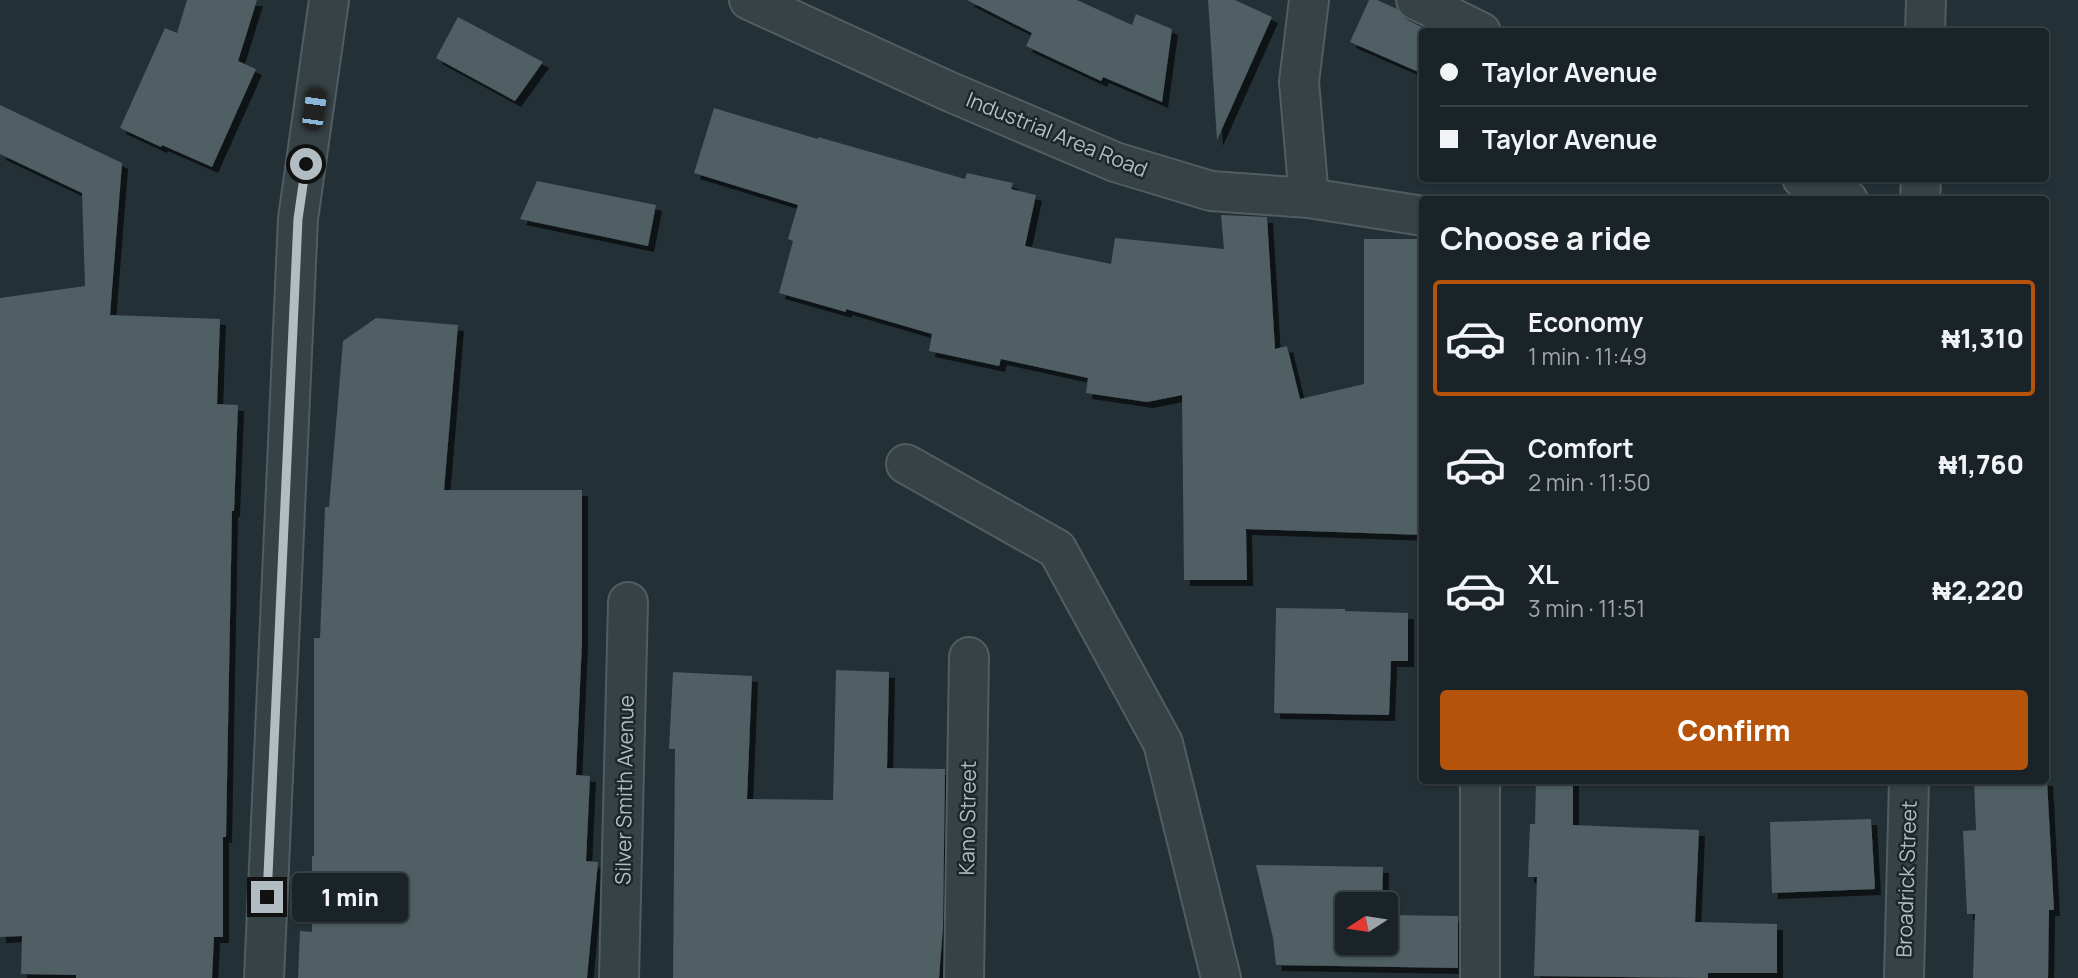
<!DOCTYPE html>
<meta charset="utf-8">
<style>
body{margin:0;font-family:Manrope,sans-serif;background:#273034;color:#f1f3f6;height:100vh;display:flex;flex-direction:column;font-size:26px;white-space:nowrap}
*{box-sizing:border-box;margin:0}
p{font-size:23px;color:#9fa4a8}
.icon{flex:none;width:38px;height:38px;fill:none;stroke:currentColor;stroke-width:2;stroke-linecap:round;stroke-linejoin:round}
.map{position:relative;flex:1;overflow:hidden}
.sheet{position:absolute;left:1419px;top:196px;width:630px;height:588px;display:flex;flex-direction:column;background:#1a2428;border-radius:7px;box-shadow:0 2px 5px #0004,0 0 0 2px #384145}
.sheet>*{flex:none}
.guide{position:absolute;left:1419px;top:28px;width:630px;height:154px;border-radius:7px;box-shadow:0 2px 5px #0004,0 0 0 2px #384145;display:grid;align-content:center;height:154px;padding:0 21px;background:#1a2428}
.needle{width:46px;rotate:258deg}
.controls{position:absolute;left:1335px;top:892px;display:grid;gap:14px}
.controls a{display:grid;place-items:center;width:63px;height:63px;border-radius:7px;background:#1a2428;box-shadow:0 2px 5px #0004,0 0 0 2px #384145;font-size:35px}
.end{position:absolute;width:32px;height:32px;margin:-16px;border:9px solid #b1bdc2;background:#111;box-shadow:0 0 0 4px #111}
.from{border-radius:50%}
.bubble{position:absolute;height:49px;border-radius:7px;background:#1a2428;box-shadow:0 2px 5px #0004,0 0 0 2px #384145;font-size:23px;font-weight:800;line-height:49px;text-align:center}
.car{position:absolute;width:21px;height:42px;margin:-21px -10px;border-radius:9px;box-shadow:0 0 5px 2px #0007;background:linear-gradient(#222 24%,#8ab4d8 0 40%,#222 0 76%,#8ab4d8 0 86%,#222 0)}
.guide b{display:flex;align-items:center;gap:24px;height:66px;font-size:26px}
.guide b+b{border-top:2px solid #384145}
.guide i{width:18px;height:18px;background:#f1f3f6}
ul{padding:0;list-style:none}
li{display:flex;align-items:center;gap:21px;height:116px;margin:0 14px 10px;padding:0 7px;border:4px solid transparent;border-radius:7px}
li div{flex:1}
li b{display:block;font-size:26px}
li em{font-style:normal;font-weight:800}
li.on{border-color:#b45309}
li>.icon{width:63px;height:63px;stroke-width:1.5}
h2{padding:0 21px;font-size:32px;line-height:84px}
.primary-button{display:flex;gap:14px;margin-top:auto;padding:14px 21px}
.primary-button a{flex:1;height:80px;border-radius:7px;background:#b45309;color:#fff;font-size:28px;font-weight:800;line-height:80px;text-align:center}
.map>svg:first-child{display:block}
</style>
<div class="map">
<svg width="2078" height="978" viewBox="0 0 2078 978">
<defs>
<filter id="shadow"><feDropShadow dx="6" dy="6" stdDeviation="0" flood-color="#0009"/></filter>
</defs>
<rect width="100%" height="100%" fill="#233035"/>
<!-- building -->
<g fill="#4f5e64" filter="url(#shadow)">
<polygon points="187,0 257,0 238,61 256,69 212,167 162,145 161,147 120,128 165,28 177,33"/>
<polygon points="967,0 1077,0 1132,25 1136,14 1172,29 1162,102 1103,77 1101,81 1026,46 1032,33"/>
<polygon points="1208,0 1235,0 1272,17 1217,140"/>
<polygon points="1369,0 1377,0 1397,9 1406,19 1423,28 1423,74 1350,42"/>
<polygon points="458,17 543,62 515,101 436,58"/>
<polygon points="0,105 122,163 110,315 220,319 217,404 238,405 234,511 232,511 226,837 223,837 223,937 214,937 212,978 76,978 76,975 21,974 22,936 0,937 0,298 85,286 82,193 0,154"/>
<polygon points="714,108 818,139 818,137 965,179 967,173 1013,183 1011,189 1036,195 1025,246 1111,264 1115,238 1224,249 1221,215 1267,217 1275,349 1287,346 1300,399 1364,384 1364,239 1423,239 1423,535 1246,529 1247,580 1184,580 1182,395 1147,402 1086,393 1088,378 1001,359 999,366 929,351 932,334 846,309 846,312 779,293 793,241 788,239 798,205 694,173"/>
<polygon points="537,181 656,205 648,246 520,219"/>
<polygon points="376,318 458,325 444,490 582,490 582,641 576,775 590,776 586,861 598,862 587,978 298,978 300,931 312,932 312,856 314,856 314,638 320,638 325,507 329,507 343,341"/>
<polygon points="1276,608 1345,609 1345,611 1408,613 1408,661 1391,661 1389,715 1274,713"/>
<polygon points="836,670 889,672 887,768 945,769 943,927 939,978 673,978 675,749 669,749 673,672 752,676 747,799 833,800"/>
<polygon points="1536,780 1573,780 1573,825 1699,830 1695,922 1777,924 1777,973 1708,973 1708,978 1534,976 1537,877 1528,877 1530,824 1535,824"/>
<polygon points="1974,780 2047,780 2054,910 2049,910 2048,978 1973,978 1975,914 1967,914 1963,831 1976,830"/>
<polygon points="1871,819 1875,889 1772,893 1770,822"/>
<polygon points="1256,865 1383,867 1382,905 1348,905 1348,943 1386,943 1386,915 1458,916 1458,968 1276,965 1273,938"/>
</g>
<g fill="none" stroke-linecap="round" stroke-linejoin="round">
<!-- minor casing -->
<g stroke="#515d61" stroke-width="42">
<g id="minor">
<polyline points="749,0 948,91 1115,162 1211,191 1309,198 1423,216"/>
<polyline points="1309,0 1299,82 1309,198"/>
<polyline points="1416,0 1481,32"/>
<polyline points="1925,32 1926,0"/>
<polyline points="1802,178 1848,200"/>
<polyline points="1920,200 1921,178"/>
<polyline points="906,464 1057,549 1163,743 1221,978"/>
<polyline points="264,978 298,219 329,0"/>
<polyline points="619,978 628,602"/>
<polyline points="964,978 969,657"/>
<polyline points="1480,978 1480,780"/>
<polyline points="1904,978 1909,780"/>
</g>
</g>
<!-- minor -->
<use href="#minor" stroke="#364246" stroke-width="38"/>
</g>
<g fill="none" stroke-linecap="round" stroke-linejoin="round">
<!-- route -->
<polyline stroke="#b1bdc2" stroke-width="9" points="267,897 298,219 306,164"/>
</g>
<g text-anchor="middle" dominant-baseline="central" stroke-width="5" stroke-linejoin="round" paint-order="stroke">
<!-- street labels -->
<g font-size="21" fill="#b1bdc2" stroke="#1c272b">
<text transform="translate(1057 134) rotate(22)">Industrial Area Road</text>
<text transform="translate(624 790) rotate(-89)">Silver Smith Avenue</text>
<text transform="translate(967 818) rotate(-89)">Kano Street</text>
<text transform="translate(1906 879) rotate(-88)">Broadrick Street</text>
</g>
</g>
</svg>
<div class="controls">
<a><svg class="needle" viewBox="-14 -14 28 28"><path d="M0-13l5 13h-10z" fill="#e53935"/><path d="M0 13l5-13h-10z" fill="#9fa4a8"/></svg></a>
</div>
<i class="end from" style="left:306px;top:164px"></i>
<i class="end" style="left:267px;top:897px"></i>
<div class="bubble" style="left:292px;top:873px;width:116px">1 min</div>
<i class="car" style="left:314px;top:109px;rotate:8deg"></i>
<div class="guide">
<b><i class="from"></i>Taylor Avenue</b>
<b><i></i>Taylor Avenue</b>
</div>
<section class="sheet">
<h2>Choose a ride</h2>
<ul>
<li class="on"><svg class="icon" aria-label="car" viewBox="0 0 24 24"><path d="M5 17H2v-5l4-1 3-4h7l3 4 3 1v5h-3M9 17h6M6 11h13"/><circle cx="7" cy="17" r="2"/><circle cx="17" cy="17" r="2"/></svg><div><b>Economy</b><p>1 min · 11:49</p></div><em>₦1,310</em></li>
<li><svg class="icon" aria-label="car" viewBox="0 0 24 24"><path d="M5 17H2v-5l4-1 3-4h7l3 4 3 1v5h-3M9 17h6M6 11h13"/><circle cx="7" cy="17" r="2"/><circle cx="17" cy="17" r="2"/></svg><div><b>Comfort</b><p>2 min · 11:50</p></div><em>₦1,760</em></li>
<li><svg class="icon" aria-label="car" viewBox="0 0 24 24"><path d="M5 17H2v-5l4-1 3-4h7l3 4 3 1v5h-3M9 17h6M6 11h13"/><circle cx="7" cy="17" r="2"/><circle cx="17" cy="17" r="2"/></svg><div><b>XL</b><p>3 min · 11:51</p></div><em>₦2,220</em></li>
</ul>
<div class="primary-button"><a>Confirm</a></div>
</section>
</div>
